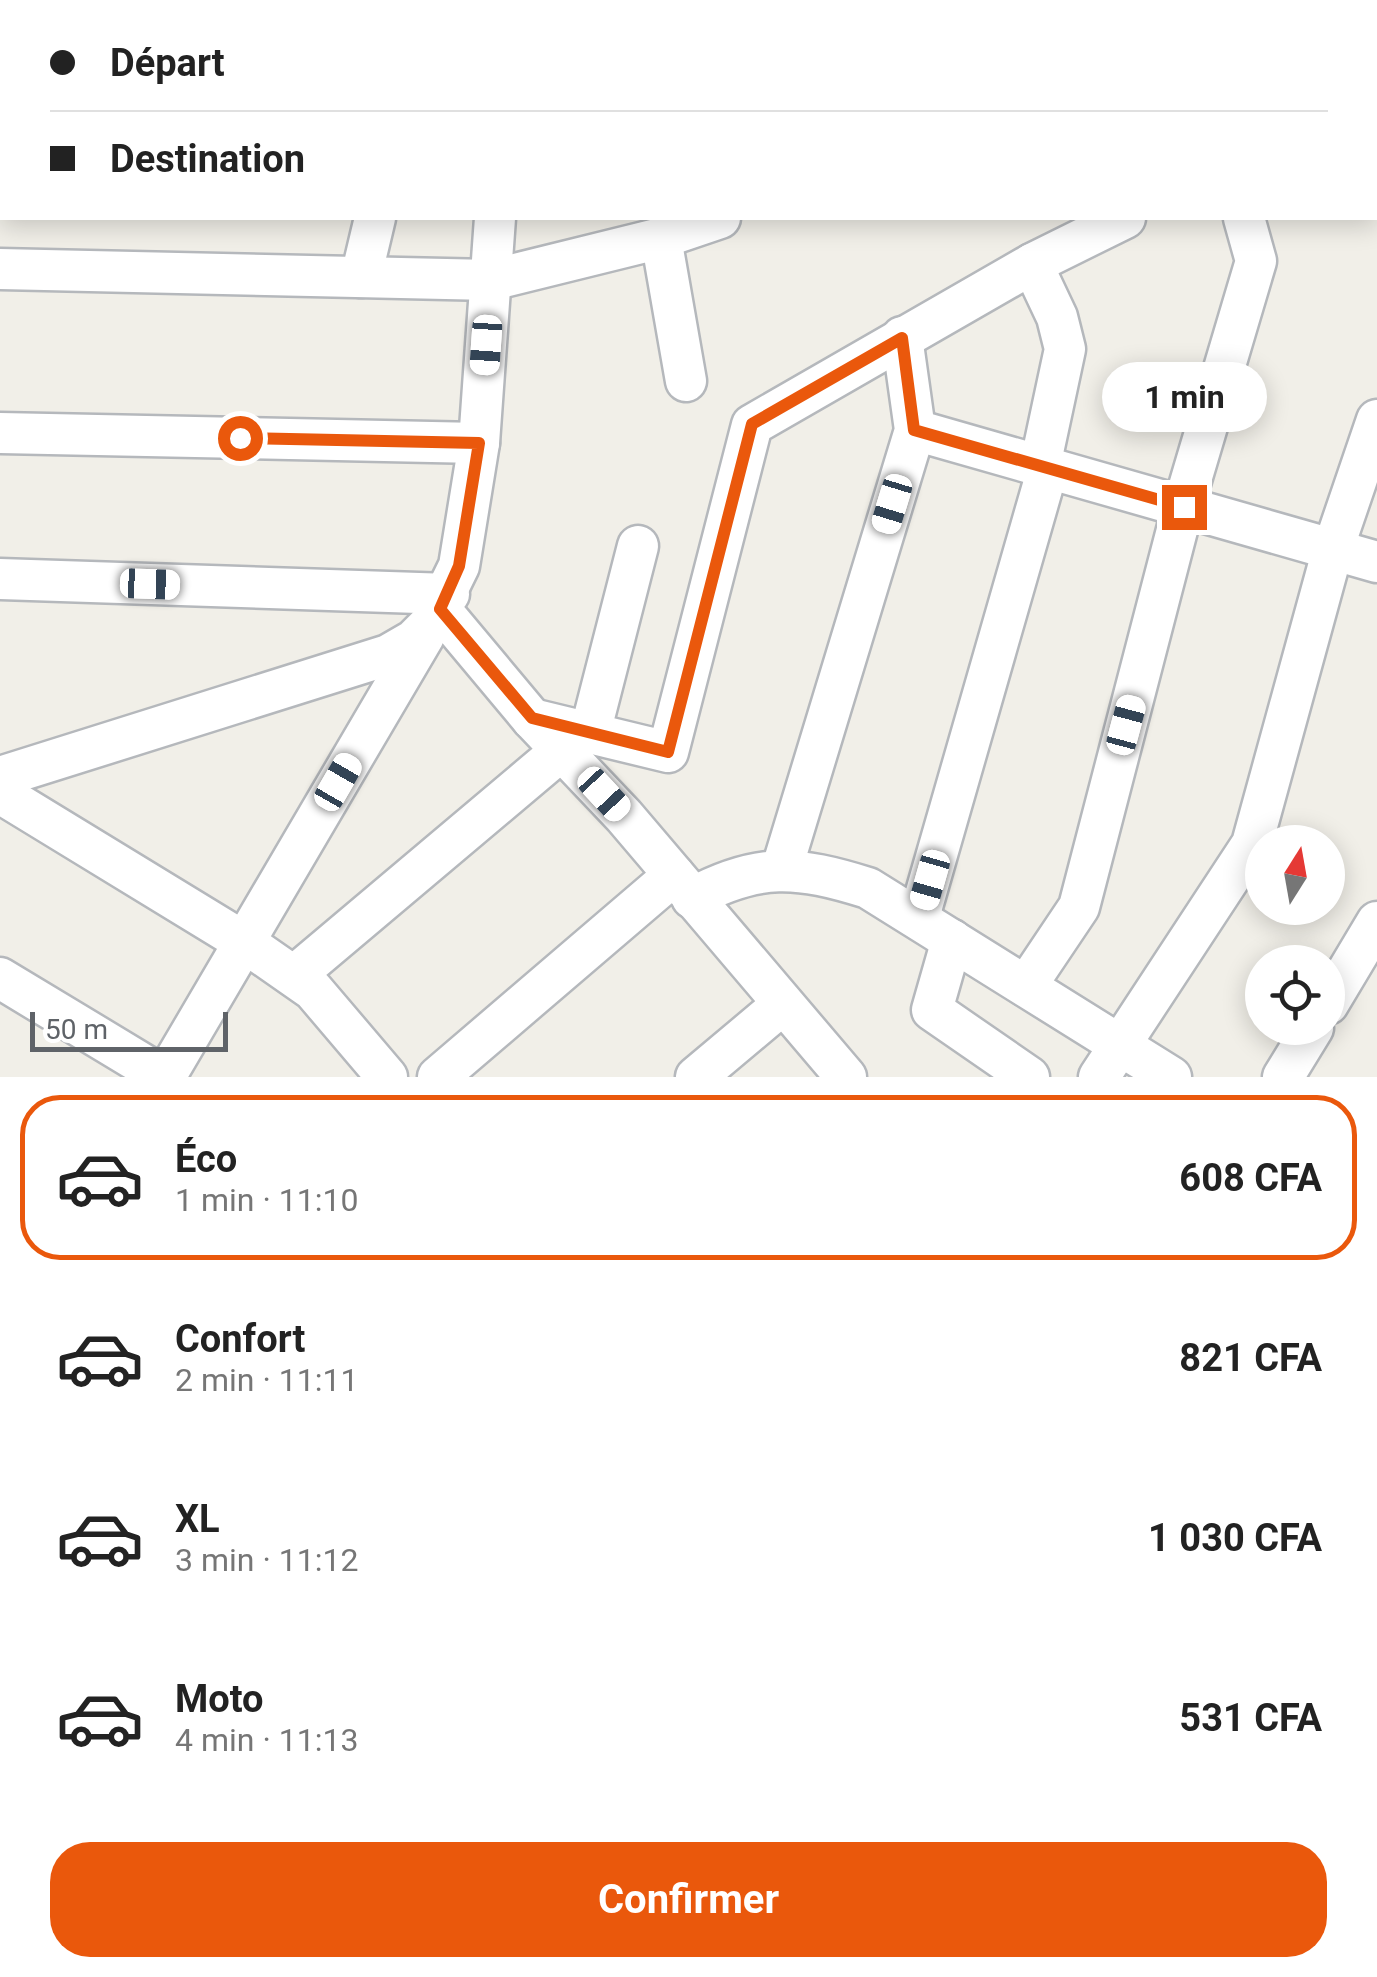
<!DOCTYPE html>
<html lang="fr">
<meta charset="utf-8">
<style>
body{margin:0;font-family:Roboto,sans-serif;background:#f2f2f2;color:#222;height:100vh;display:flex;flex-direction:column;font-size:38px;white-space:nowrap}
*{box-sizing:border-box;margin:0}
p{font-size:32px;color:#767676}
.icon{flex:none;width:55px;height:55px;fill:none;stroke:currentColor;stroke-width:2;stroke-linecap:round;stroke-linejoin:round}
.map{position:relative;height:1077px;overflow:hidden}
.side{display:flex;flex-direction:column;background:#fff;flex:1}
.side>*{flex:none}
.banner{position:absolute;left:0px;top:0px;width:1378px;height:220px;box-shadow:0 5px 25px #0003;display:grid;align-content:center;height:220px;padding:0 50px;background:#fff}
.needle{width:65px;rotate:11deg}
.tools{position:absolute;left:1245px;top:825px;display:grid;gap:20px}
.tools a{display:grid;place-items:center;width:100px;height:100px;border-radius:50%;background:#fff;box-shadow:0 5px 25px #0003;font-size:50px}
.scale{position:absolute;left:30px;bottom:25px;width:198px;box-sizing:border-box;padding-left:10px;border:5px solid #5f6368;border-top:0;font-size:28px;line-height:35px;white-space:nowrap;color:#5f6368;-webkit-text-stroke:8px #fff;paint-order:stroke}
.end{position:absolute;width:45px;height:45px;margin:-22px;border:12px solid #ea580c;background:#fff;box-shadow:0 0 0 5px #fff}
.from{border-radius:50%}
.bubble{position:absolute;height:70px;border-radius:35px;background:#fff;box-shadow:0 5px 25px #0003;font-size:32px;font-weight:700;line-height:70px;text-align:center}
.car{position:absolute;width:30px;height:60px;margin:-30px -15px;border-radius:12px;box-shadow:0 0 8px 2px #0007;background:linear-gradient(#fff 24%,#345 0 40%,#fff 0 76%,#345 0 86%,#fff 0)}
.banner b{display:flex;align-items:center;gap:35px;height:95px;font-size:38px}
.banner b+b{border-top:2px solid #e0e0e0}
.banner i{width:25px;height:25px;background:#222}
ul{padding:18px 0 0;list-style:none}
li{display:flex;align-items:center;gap:30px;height:165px;margin:0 20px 15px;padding:0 30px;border:5px solid transparent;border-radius:40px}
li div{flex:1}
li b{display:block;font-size:38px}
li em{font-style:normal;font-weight:700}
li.selected{border-color:#ea580c}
li>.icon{width:90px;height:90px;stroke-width:1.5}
.action{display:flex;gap:20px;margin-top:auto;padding:20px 50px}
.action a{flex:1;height:115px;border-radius:40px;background:#ea580c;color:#fff;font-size:40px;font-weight:700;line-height:115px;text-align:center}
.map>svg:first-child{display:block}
</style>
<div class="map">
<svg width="1377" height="1077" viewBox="0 0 1377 1077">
<rect width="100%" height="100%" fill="#f1efe8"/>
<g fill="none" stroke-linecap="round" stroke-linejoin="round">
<!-- minor casing -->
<g stroke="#b5b8bc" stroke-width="45">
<g id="minor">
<polyline points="769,0 769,2"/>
<polyline points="913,0 914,2"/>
<polyline points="1060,0 1061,2"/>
<polyline points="1211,0 1212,2"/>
<polyline points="276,2 277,0"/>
<polyline points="508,2 508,0"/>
<polyline points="1375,29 1377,28"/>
<polyline points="0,108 2,108"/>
<polyline points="1375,110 1377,111"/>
<polyline points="661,238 686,381"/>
<polyline points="1032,264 1057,317 1065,349 1040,466"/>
<polyline points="0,269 491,280 661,238 720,218"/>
<polyline points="361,277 375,218"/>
<polyline points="915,430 1377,562"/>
<polyline points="0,433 479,443"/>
<polyline points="0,579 449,594"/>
<polyline points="440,609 532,719 624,816 846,1077"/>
<polyline points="532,719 668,752 752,425 1032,264 1125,218"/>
<polyline points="590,733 638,546"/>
<polyline points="0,777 388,655 414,640 431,623 459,566 479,443 495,218"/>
<polyline points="0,793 244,942 313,990 387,1077"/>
<polyline points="782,868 915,430 902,337"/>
<path d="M 692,898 C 759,862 797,866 868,888 L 1171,1077"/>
<polyline points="919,917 1048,468"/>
<polyline points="952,940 932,1010 1029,1077"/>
<polyline points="294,976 562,750"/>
<polyline points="0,978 164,1077"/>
<polyline points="1026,986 1079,907 1183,507 1256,261 1244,218"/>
<polyline points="1328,1004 1377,922"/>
<polyline points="165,1077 424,636"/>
<polyline points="438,1077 674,875"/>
<polyline points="696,1077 783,1004"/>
<polyline points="1099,1077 1252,844 1333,549 1377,420"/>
<polyline points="1283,1077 1313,1028"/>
</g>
</g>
<!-- minor -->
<use href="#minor" stroke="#fff" stroke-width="40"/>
</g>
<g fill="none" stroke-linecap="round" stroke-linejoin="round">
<!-- route -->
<polyline stroke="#ea580c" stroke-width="12" points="240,438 479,443 459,566 440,609 532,718 668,752 752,424 902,338 914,430 1184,507"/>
</g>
</svg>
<div class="tools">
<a><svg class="needle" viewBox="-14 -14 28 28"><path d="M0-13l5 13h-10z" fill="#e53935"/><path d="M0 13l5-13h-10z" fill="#767676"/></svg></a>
<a><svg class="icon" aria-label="locate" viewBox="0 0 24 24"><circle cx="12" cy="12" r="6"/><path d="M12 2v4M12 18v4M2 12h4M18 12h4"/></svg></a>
</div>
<div class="scale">50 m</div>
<i class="end from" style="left:240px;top:438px"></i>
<i class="end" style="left:1184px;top:507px"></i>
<div class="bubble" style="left:1102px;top:362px;width:165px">1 min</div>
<i class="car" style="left:486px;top:345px;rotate:184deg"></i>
<i class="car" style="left:892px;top:504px;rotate:197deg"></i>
<i class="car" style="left:150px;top:584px;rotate:92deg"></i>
<i class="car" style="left:1126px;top:725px;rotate:15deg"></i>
<i class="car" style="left:338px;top:782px;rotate:30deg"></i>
<i class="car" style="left:604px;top:794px;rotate:137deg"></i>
<i class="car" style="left:930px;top:880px;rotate:196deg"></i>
<div class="banner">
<b><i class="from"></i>Départ</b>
<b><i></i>Destination</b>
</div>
</div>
<section class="side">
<ul>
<li class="selected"><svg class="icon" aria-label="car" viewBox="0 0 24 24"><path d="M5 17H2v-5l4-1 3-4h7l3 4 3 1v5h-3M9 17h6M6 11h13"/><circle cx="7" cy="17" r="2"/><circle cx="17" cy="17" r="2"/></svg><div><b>Éco</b><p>1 min · 11:10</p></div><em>608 CFA</em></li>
<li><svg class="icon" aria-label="car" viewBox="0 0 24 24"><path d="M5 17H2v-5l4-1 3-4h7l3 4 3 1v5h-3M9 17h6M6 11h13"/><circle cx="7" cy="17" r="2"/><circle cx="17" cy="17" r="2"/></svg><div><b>Confort</b><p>2 min · 11:11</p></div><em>821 CFA</em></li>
<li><svg class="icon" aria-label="car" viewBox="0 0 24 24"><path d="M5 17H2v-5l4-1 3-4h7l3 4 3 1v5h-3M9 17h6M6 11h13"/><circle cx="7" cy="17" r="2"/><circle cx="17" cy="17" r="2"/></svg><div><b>XL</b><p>3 min · 11:12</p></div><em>1 030 CFA</em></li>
<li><svg class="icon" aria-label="car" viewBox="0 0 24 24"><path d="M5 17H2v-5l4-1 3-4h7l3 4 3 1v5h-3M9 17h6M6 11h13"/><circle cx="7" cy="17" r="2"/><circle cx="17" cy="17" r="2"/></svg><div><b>Moto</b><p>4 min · 11:13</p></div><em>531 CFA</em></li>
</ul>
<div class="action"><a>Confirmer</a></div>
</section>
